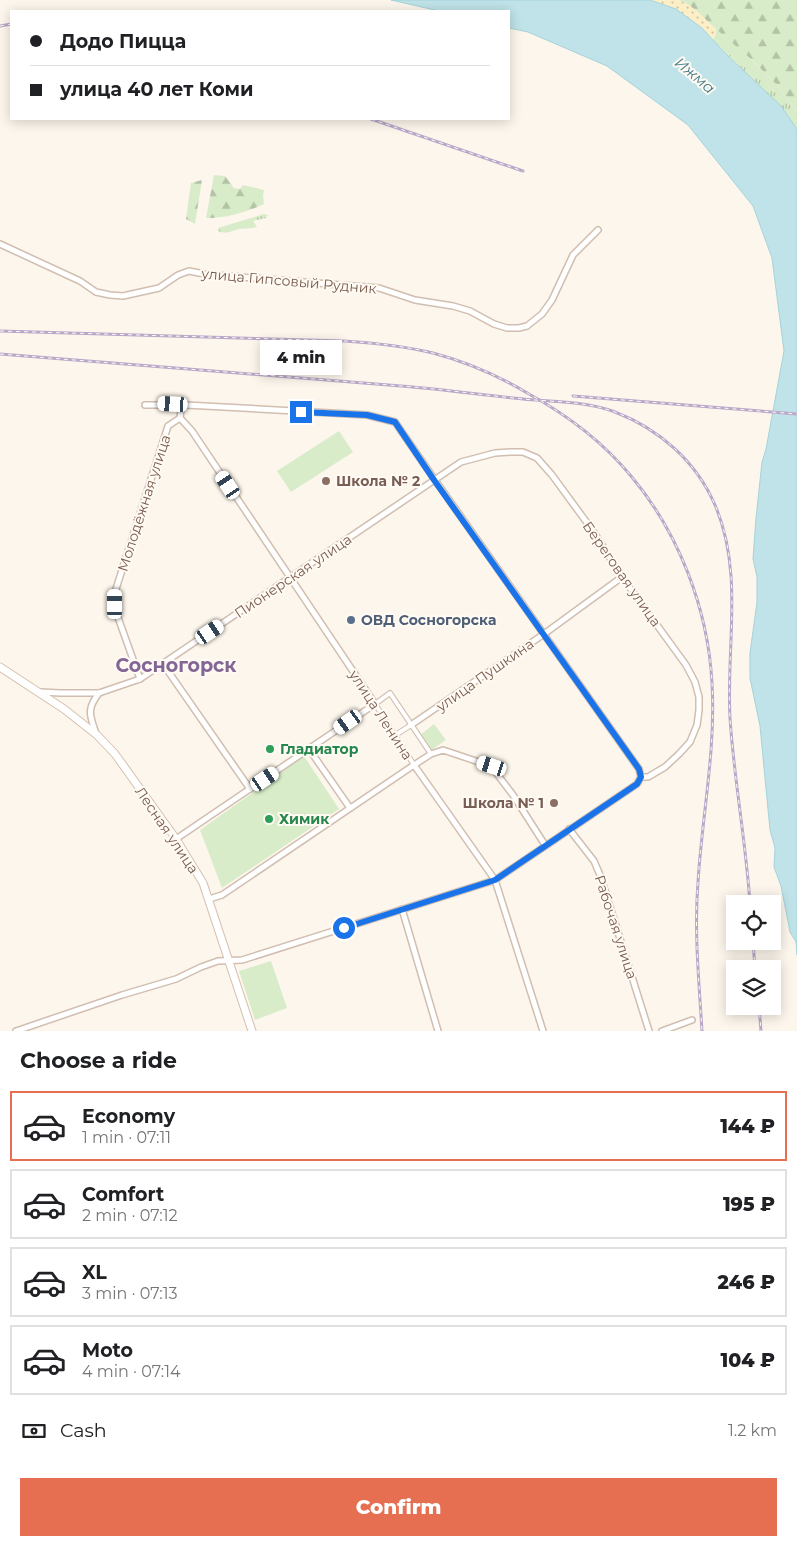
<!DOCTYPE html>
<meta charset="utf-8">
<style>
body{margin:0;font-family:Montserrat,sans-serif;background:#f6f6f6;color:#202124;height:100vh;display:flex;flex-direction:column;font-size:19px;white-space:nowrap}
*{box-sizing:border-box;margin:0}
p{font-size:16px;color:#757577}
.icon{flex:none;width:28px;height:28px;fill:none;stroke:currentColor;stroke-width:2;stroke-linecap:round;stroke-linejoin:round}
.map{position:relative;height:1031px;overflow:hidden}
.panel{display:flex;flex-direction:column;background:#fff;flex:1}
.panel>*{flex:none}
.banner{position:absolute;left:10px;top:10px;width:500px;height:110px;border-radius:0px;box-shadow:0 2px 12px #0003;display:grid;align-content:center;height:110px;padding:0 20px;background:#fff}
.tools{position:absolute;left:726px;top:895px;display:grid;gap:10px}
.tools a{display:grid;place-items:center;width:55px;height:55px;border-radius:0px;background:#fff;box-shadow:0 2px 12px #0003;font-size:25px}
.end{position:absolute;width:22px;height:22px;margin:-11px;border:6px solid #1a73e8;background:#fff;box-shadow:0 0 0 2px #fff}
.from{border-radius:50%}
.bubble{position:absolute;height:35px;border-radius:0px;background:#fff;box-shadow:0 2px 12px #0003;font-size:16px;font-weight:800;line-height:35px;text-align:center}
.car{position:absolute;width:15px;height:30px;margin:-15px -8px;border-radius:6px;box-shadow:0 0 4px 1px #0007;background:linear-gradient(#fff 24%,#345 0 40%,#fff 0 76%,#345 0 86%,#fff 0)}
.banner b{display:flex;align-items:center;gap:18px;height:48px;font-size:19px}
.banner b+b{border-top:1px solid #e0e0e0}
.banner i{width:12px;height:12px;background:#202124}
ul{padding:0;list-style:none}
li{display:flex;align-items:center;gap:15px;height:70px;margin:0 10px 8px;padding:0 10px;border:2px solid #e0e0e0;border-radius:0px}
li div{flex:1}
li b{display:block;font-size:19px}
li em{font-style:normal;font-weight:800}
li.on{border-color:#e76f51}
li>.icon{width:45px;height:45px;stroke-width:1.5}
h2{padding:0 20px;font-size:22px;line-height:60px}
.pay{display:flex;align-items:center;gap:12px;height:55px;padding:0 20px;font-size:19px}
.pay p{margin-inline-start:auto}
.primary-button{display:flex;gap:10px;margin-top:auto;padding:10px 20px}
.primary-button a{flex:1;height:58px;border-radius:0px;background:#e76f51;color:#fff;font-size:20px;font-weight:800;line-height:58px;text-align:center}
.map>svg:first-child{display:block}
</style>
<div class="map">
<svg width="797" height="1031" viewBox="0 0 797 1031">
<defs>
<pattern id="grass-tufts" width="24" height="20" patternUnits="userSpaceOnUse" patternTransform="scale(1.25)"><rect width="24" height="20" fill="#d8ecc9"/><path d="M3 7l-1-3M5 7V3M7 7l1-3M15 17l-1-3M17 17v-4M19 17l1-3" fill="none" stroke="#b4c2a5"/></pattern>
<pattern id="forest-firs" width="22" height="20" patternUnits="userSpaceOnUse" patternTransform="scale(1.25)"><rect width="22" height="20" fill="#d8ecc9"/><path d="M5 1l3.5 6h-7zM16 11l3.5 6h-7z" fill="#b4c2a5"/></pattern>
<pattern id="sand-dots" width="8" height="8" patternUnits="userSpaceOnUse" patternTransform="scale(1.25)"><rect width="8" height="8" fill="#fcefc7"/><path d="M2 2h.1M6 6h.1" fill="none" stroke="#d1c5a4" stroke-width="1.8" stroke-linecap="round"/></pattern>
</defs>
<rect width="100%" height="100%" fill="#fdf6ec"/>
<!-- grass -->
<g fill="url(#grass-tufts)">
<path d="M 716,29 L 740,49 L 775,83 L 797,112 L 797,129 C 774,95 740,70 713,39 L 716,34 Z"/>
<path d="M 264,214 L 268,215 L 266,218 L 253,221 L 257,227 C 250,229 246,228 239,229 C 231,231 227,235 218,231 L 218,228 Z"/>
</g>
<!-- forest -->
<g fill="url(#forest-firs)">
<polygon points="679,0 797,0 797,112 775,83 752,60 688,5"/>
<path d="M 214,175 L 225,176 L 234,188 L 240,189 L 243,185 L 264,190 L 263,196 L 264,204 C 246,212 227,218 206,218 Z"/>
<polygon points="202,180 195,224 186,219 191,183"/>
</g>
<!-- sand -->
<path fill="url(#sand-dots)" d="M 650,0 C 659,0 669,0 678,0 C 690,2 707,21 716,29 L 716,34 L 713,39 L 702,28 L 676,9 Z"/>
<!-- park -->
<g fill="#d8ecc9">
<polygon points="339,431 353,452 291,492 277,471"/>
<polygon points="434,724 446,740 430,751 420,735"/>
<polygon points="304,756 339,809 222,888 200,830"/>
<polygon points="271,961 287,1008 255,1020 239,971"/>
</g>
<!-- water -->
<polygon fill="#bfe3e8" stroke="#a5d3da" points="391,0 650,0 676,9 702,28 727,55 781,106 797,129 797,955 796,942 790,932 781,886 774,867 775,848 770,830 760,726 750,678 750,653 757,602 757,577 753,559 756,518 762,462 766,449 784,351 772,258 753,206 688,125 607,66 528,32 509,28 509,11 439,11"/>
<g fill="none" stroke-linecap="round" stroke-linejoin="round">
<!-- pedestrian casing -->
<g stroke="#d1beb0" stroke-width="6">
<g id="pedestrian">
<polyline points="394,736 411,725"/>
<polyline points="414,765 375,704 390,693 431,754"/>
</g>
</g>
<!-- minor casing -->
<g stroke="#d1beb0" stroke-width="8">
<g id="minor">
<polyline points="0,244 80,281 96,292 110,295 123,296 159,288 178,275 189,271 204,274 379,288 415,300 453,306 470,311 494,324 507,328 519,328 527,326 542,314 552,300 573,255 598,230"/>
<polyline points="145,405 186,405 367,415 395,422 435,480 639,769 641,777"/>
<polyline points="180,418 181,409 186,405"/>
<polyline points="163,664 250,789"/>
<polyline points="140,679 115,609 115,592 168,426 180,418"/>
<polyline points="40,692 61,693 99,693 140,679 461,462 495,453 510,452 523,452 537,458 552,475 593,531 622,577 686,665 695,682 699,697 699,710 697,725 690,742 679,754 665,767 648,777 641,777"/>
<polyline points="411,725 544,634 622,577"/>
<path d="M 96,734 C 90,715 86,710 99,693"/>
<polyline points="309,749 350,808"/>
<polyline points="414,765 495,880 543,1031"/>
<polyline points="569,829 594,861 600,875 649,1031"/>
<polyline points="176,839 375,704 192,431 180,418"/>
<polyline points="209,899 222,895 414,765 431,754 443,750 491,766 513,795 545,845"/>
<polyline points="402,909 438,1031"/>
<polyline points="16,1031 122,995 176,979 201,967 218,961 242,960 495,880 637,784 641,777"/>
<polyline points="662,1031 692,1020"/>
</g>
</g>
<!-- secondary casing -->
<g stroke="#d6c0b0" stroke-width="9">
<polyline id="secondary" points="0,667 64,709 97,735 115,754 176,839 203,883 252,1031"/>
</g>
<!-- pedestrian -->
<use href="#pedestrian" stroke="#fff" stroke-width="4"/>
<!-- minor -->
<use href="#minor" stroke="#fff" stroke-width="5"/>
<!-- secondary -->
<use href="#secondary" stroke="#fff" stroke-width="7"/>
<!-- rail casing -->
<g stroke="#b9a8c9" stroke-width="3">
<g id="rail">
<polyline points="0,26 11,24"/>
<polyline points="371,119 523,171"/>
<path d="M 0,331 L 344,341 C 374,343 404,346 433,353 C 467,362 499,376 529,394 C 567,415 603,442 631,476 C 679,533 708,609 712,683 C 716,750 702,816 698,882 C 694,932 699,981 702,1031"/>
<path d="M 0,354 C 134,365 267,375 401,386 C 442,389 482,395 523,399 C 554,402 585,401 615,412 C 659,429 696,461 715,505 C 744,572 726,647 730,718 C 734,780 746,842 750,904"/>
<polyline points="573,396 797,414"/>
<polyline points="753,941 755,969"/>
<polyline points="759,1006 761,1031"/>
</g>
</g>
<!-- rail -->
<use href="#rail" stroke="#fffaf3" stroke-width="1" stroke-dasharray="4" stroke-linecap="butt"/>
</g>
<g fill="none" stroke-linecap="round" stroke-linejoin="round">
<!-- route -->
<polyline stroke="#1a73e8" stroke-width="6" points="301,412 367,415 395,422 434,480 639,769 641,777 637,784 495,880 344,928"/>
</g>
<!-- markers -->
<g fill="#8d6e63" stroke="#fffaf3" stroke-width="2">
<circle cx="326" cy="481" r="5"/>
<circle cx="554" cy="803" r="5"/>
</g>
<circle fill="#5c6f8a" stroke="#fffaf3" stroke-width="2" cx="351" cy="620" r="5"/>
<g fill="#2e9e5b" stroke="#fffaf3" stroke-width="2">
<circle cx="270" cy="749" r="5"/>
<circle cx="269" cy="819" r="5"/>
</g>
<g text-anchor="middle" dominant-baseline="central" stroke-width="4" stroke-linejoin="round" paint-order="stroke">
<!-- street labels -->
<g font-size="14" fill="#7a5c4d" stroke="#fffaf3">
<text transform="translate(289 281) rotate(5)">улица Гипсовый Рудник</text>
<text transform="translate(144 503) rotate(-72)">Молодёжная улица</text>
<text transform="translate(622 574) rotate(55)">Береговая улица</text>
<text transform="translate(293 576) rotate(-34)">Пионерская улица</text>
<text transform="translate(485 675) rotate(-35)">улица Пушкина</text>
<text transform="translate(381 715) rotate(57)">улица Ленина</text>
<text transform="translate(167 830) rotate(56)">Лесная улица</text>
<text transform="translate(616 927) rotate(72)">Рабочая улица</text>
</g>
<!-- education labels -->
<g font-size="14" font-weight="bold" fill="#785e54" stroke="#fffaf3" text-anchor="start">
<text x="336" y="481">Школа № 2</text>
<text x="544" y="803" text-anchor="end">Школа № 1</text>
</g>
<!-- service labels -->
<g font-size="14" font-weight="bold" fill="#4e5e75" stroke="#fffaf3" text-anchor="start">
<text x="361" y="620">ОВД Сосногорска</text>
</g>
<!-- leisure labels -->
<g font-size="14" font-weight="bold" fill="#27864d" stroke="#fffaf3" text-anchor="start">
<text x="280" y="749">Гладиатор</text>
<text x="279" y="819">Химик</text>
</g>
<!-- water labels -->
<g font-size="15" font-style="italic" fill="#437c86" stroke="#fffaf3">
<text transform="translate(695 75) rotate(40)">Ижма</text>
</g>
<!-- district labels -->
<g font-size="19" font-weight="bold" fill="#846695" stroke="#fffaf3">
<text x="176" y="665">Сосногорск</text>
</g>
</g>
</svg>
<div class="tools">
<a><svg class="icon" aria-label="locate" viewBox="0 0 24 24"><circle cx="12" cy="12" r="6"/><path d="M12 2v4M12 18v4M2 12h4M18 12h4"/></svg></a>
<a><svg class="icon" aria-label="layers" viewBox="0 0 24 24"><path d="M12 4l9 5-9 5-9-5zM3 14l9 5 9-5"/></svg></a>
</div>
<i class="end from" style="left:344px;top:928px"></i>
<i class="end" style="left:301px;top:412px"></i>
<div class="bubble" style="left:260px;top:340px;width:82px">4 min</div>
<i class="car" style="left:173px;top:404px;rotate:273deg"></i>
<i class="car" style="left:228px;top:485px;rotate:326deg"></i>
<i class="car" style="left:115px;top:604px;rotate:0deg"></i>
<i class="car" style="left:210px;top:632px;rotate:56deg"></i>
<i class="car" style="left:348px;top:722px;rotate:235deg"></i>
<i class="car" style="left:492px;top:766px;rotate:288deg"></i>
<i class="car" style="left:265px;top:779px;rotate:56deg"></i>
<div class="banner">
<b><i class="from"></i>Додо Пицца</b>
<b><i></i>улица 40 лет Коми</b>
</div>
</div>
<section class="panel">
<h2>Choose a ride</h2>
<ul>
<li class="on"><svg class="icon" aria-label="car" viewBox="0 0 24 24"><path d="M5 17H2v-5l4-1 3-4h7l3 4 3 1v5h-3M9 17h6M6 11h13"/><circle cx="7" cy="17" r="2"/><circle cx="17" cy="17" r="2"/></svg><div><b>Economy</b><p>1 min · 07:11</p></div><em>144 ₽</em></li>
<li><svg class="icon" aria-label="car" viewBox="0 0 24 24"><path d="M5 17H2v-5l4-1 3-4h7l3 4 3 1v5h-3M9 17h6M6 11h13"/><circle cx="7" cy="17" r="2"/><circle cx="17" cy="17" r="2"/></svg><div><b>Comfort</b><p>2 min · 07:12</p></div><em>195 ₽</em></li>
<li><svg class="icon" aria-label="car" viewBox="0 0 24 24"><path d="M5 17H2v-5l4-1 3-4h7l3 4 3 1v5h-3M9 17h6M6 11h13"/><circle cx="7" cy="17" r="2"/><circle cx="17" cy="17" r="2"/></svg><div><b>XL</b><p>3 min · 07:13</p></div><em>246 ₽</em></li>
<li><svg class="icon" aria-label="car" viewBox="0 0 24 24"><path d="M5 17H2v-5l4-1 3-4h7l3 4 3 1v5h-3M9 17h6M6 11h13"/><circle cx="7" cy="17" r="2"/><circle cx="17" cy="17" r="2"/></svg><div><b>Moto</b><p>4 min · 07:14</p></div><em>104 ₽</em></li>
</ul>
<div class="pay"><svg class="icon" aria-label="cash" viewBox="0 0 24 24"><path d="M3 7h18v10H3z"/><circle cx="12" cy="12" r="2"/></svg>Cash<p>1.2 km</p></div>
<div class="primary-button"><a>Confirm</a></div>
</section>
